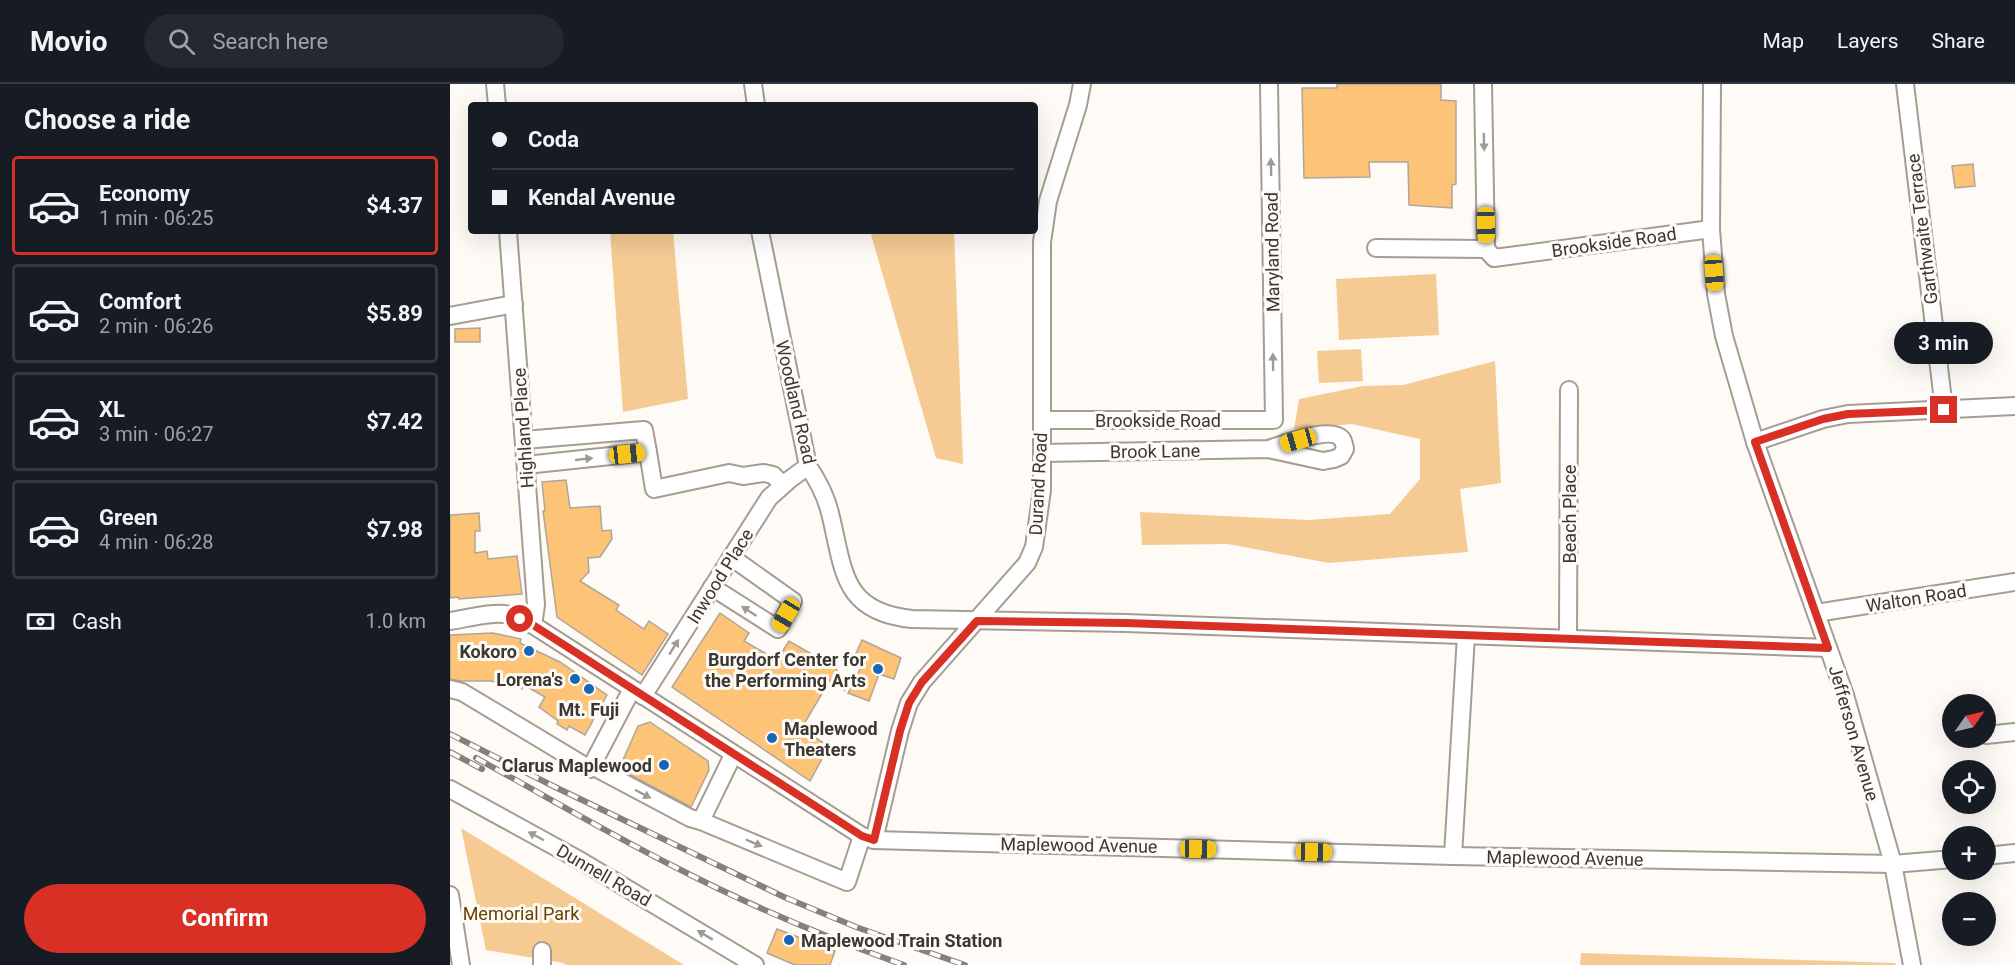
<!DOCTYPE html>
<meta charset="utf-8">
<style>
body{margin:0;font-family:Roboto,sans-serif;background:#242831;color:#f1f3f6;height:100vh;display:flex;flex-direction:column;font-size:22px;white-space:nowrap}
*{box-sizing:border-box;margin:0}
p{font-size:20px;color:#9ea1a6}
.icon{flex:none;width:33px;height:33px;fill:none;stroke:currentColor;stroke-width:2;stroke-linecap:round;stroke-linejoin:round}
.map{position:relative;flex:1;overflow:hidden}
.sheet{display:flex;flex-direction:column;background:#171b24;width:450px}
.sheet>*{flex:none}
.guide{position:absolute;left:18px;top:18px;width:570px;height:132px;border-radius:6px;box-shadow:0 6px 24px #0002;display:grid;align-content:center;height:132px;padding:0 24px;background:#171b24}
.needle{width:39px;rotate:56deg}
.tools{position:absolute;left:1492px;top:610px;display:grid;gap:12px}
.tools a{display:grid;place-items:center;width:54px;height:54px;border-radius:50%;background:#171b24;box-shadow:0 6px 24px #0002;font-size:30px}
.end{position:absolute;width:27px;height:27px;margin:-14px;border:8px solid #d93025;background:#fff;box-shadow:0 0 0 3px #fff}
.from{border-radius:50%}
.bubble{position:absolute;height:42px;border-radius:21px;background:#171b24;box-shadow:0 6px 24px #0002;font-size:20px;font-weight:700;line-height:42px;text-align:center}
.car{position:absolute;width:18px;height:36px;margin:-18px -9px;border-radius:8px;box-shadow:0 0 4px 2px #0007;background:linear-gradient(#f5c518 24%,#345 0 40%,#f5c518 0 76%,#345 0 86%,#f5c518 0)}
.guide b{display:flex;align-items:center;gap:21px;height:57px;font-size:22px}
.guide b+b{border-top:2px solid #363941}
.guide i{width:15px;height:15px;background:#f1f3f6}
ul{padding:0;list-style:none}
li{display:flex;align-items:center;gap:18px;height:99px;margin:0 12px 9px;padding:0 12px;border:3px solid #363941;border-radius:6px}
li div{flex:1}
li b{display:block;font-size:22px}
li em{font-style:normal;font-weight:700}
li.selected{border-color:#d93025}
li>.icon{width:54px;height:54px;stroke-width:1.5}
h2{padding:0 24px;font-size:27px;line-height:72px}
.pay{display:flex;align-items:center;gap:15px;height:66px;padding:0 24px;font-size:22px}
.pay p{margin-inline-start:auto}
.button{display:flex;gap:12px;margin-top:auto;padding:12px 24px}
.button a{flex:1;height:69px;border-radius:36px;background:#d93025;color:#fff;font-size:24px;font-weight:700;line-height:69px;text-align:center}
header{display:flex;align-items:center;gap:36px;box-sizing:border-box;height:84px;padding:0 30px;background:#171b24;border-bottom:2px solid #363941}
header strong{font-size:28px}
nav{display:flex;gap:33px;margin-inline-start:auto;font-size:21px}
.search{width:420px;height:54px;background:#242831;display:flex;align-items:center;gap:15px;box-sizing:border-box;padding:0 21px;border-radius:33px;color:#9ea1a6;font-size:22px}
main{display:flex;flex:1;min-height:0}
.map>svg:first-child{display:block}
</style>
<header>
<strong>Movio</strong>
<div class="search"><svg class="icon" aria-label="search" viewBox="0 0 24 24"><circle cx="10" cy="10" r="6"/><path d="M15 15l6 6"/></svg>Search here</div>
<nav><a>Map</a><a>Layers</a><a>Share</a></nav>
</header>
<main>
<section class="sheet">
<h2>Choose a ride</h2>
<ul>
<li class="selected"><svg class="icon" aria-label="car" viewBox="0 0 24 24"><path d="M5 17H2v-5l4-1 3-4h7l3 4 3 1v5h-3M9 17h6M6 11h13"/><circle cx="7" cy="17" r="2"/><circle cx="17" cy="17" r="2"/></svg><div><b>Economy</b><p>1 min · 06:25</p></div><em>$4.37</em></li>
<li><svg class="icon" aria-label="car" viewBox="0 0 24 24"><path d="M5 17H2v-5l4-1 3-4h7l3 4 3 1v5h-3M9 17h6M6 11h13"/><circle cx="7" cy="17" r="2"/><circle cx="17" cy="17" r="2"/></svg><div><b>Comfort</b><p>2 min · 06:26</p></div><em>$5.89</em></li>
<li><svg class="icon" aria-label="car" viewBox="0 0 24 24"><path d="M5 17H2v-5l4-1 3-4h7l3 4 3 1v5h-3M9 17h6M6 11h13"/><circle cx="7" cy="17" r="2"/><circle cx="17" cy="17" r="2"/></svg><div><b>XL</b><p>3 min · 06:27</p></div><em>$7.42</em></li>
<li><svg class="icon" aria-label="car" viewBox="0 0 24 24"><path d="M5 17H2v-5l4-1 3-4h7l3 4 3 1v5h-3M9 17h6M6 11h13"/><circle cx="7" cy="17" r="2"/><circle cx="17" cy="17" r="2"/></svg><div><b>Green</b><p>4 min · 06:28</p></div><em>$7.98</em></li>
</ul>
<div class="pay"><svg class="icon" aria-label="cash" viewBox="0 0 24 24"><path d="M3 7h18v10H3z"/><circle cx="12" cy="12" r="2"/></svg>Cash<p>1.0 km</p></div>
<div class="button"><a>Confirm</a></div>
</section>
<div class="map">
<svg width="1565" height="881" viewBox="0 0 1565 881">
<rect width="100%" height="100%" fill="#fefaf5"/>
<!-- green -->
<g fill="#f5ca93">
<polygon points="160,147 223,147 238,315 173,328"/>
<polygon points="420,147 504,147 513,380 486,374"/>
<polygon points="986,190 989,251 889,256 886,195"/>
<polygon points="911,265 913,297 869,299 867,267"/>
<polygon points="1045,277 1051,399 1010,405 1018,468 879,479 778,460 692,461 690,428 859,436 940,430 970,395 970,355 902,340 844,345 849,315 913,302 953,301"/>
<polygon points="11,744 234,881 115,881 114,879 36,866"/>
<polygon points="1131,869 1445,879 1446,881 1130,881"/>
</g>
<!-- building -->
<g fill="#fdc376" stroke="#afa69b" stroke-width="1.5">
<polygon points="887,0 991,0 991,16 1006,17 1006,100 1002,101 1002,124 959,121 958,78 919,78 920,93 854,94 852,4 887,4"/>
<polygon points="1523,80 1525,102 1505,104 1502,82"/>
<polygon points="30,244 30,258 5,258 5,245"/>
<polygon points="116,396 120,424 150,422 152,447 161,446 162,455 150,473 138,474 139,488 130,497 169,521 166,526 194,545 199,537 218,550 192,591 107,533 93,427 95,427 92,398"/>
<polygon points="29,429 30,447 25,447 25,469 37,467 38,475 67,472 72,510 9,515 8,513 0,514 0,431"/>
<polygon points="270,529 299,549 294,557 327,576 339,557 386,584 394,606 380,596 351,645 379,662 360,697 222,603"/>
<polygon points="43,549 71,555 70,559 110,578 157,611 135,651 119,642 117,646 107,640 108,637 89,623 95,613 74,601 72,605 67,602 40,597 11,597 0,595 0,551"/>
<polygon points="412,556 451,574 444,595 429,590 419,617 398,609 412,581 403,576"/>
<polygon points="200,638 258,677 259,686 241,723 169,685 188,642"/>
<polygon points="327,845 385,867 380,881 345,881 317,869"/>
</g>
<g fill="none" stroke-linecap="round" stroke-linejoin="round">
<!-- minor casing -->
<g stroke="#a69d92" stroke-width="20">
<g id="minor">
<polyline points="45,0 47,21"/>
<polyline points="303,0 306,21"/>
<polyline points="1033,0 1036,165"/>
<polyline points="1262,0 1261,145 1266,210 1274,252 1305,358 1395,611 1443,780 1462,881"/>
<polyline points="1455,0 1494,325"/>
<polyline points="58,147 86,521 83,541"/>
<path d="M 310,147 L 358,382 C 368,397 376,412 380,429 C 394,485 391,528 462,535 L 676,539 L 1378,564"/>
<polyline points="926,164 1036,165"/>
<polyline points="1036,165 1044,174 1261,145"/>
<polyline points="0,232 64,220"/>
<polyline points="592,336 824,336 819,0"/>
<polyline points="74,356 194,346 198,368 76,381"/>
<polyline points="1305,358 1373,335 1398,330 1565,322"/>
<polyline points="198,368 204,405 279,389 293,392 314,389 323,391 333,401"/>
<path d="M 592,369 L 818,365 L 873,377 L 884,375 L 891,372 L 895,365 C 895,364 893,356 892,355 C 881,341 833,361 818,365"/>
<polyline points="262,503 328,545 343,517 281,473"/>
<polyline points="1366,529 1565,498"/>
<path d="M 0,537 C 20,534 45,526 65,532 C 71,534 77,539 83,541 L 412,752 L 424,756 L 1003,772 L 1443,780 L 1503,775"/>
<polyline points="1118,553 1119,306"/>
<polyline points="0,605 12,608 140,685 182,605"/>
<polyline points="193,612 319,414 339,396 358,382"/>
<polyline points="1536,651 1565,648"/>
<polyline points="142,682 240,734 251,737 397,798 412,752"/>
<polyline points="0,705 131,777 305,881"/>
<polyline points="251,737 283,671"/>
<polyline points="424,756 450,647 459,619 472,598 577,479 584,463 592,406 592,158 598,117 628,21 632,0"/>
<polyline points="1003,772 1016,551"/>
<polyline points="1536,772 1565,769"/>
<polyline points="0,811 11,881"/>
<polyline points="92,881 92,867"/>
</g>
</g>
<!-- minor -->
<use href="#minor" stroke="#fff" stroke-width="16"/>
<!-- rail casing -->
<g stroke="#84807b" stroke-width="6">
<g id="rail">
<polyline points="0,650 105,703 334,813 406,843 515,881"/>
<polyline points="0,668 32,685"/>
<path d="M 26,674 C 92,710 156,748 223,782 C 298,821 375,853 454,881"/>
</g>
</g>
<!-- rail -->
<use href="#rail" stroke="#fefaf5" stroke-width="4" stroke-dasharray="11" stroke-linecap="butt"/>
</g>
<!-- one-way arrows -->
<defs><path id="oneway-solid" d="M-6-.8H1V-3.2L6.5 0L1 3.2V.8H-6Z" transform="scale(1.5)"/></defs>
<g fill="#9d9b98">
<use href="#oneway-solid" transform="translate(1034 58) rotate(89)"/>
<use href="#oneway-solid" transform="translate(821 83) rotate(-91)"/>
<use href="#oneway-solid" transform="translate(823 278) rotate(-91)"/>
<use href="#oneway-solid" transform="translate(134 375) rotate(-6)"/>
<use href="#oneway-solid" transform="translate(299 527) rotate(-147)"/>
<use href="#oneway-solid" transform="translate(224 563) rotate(-58)"/>
<use href="#oneway-solid" transform="translate(193 710) rotate(28)"/>
<use href="#oneway-solid" transform="translate(86 752) rotate(-152)"/>
<use href="#oneway-solid" transform="translate(304 759) rotate(23)"/>
<use href="#oneway-solid" transform="translate(255 851) rotate(-149)"/>
</g>
<g fill="none" stroke-linecap="round" stroke-linejoin="round">
<!-- route -->
<polyline stroke="#d93025" stroke-width="8" points="70,535 83,541 412,752 424,756 450,647 459,619 472,598 527,537 676,539 1378,564 1305,358 1373,335 1398,330 1494,326"/>
</g>
<!-- markers -->
<g fill="#1766b4" stroke="#fefaf5" stroke-width="2">
<circle cx="79" cy="567" r="6"/>
<circle cx="428" cy="585" r="6"/>
<circle cx="125" cy="595" r="6"/>
<circle cx="139" cy="605" r="6"/>
<circle cx="322" cy="654" r="6"/>
<circle cx="214" cy="681" r="6"/>
<circle cx="339" cy="856" r="6"/>
</g>
<g text-anchor="middle" dominant-baseline="central" stroke-width="6" stroke-linejoin="round" paint-order="stroke">
<!-- street labels -->
<g font-size="18" fill="#3b3732" stroke="#fefaf5">
<text transform="translate(1472 145) rotate(-97)">Garthwaite Terrace</text>
<text transform="translate(1164 158) rotate(-8)">Brookside Road</text>
<text transform="translate(822 168) rotate(-91)">Maryland Road</text>
<text transform="translate(346 318) rotate(77)">Woodland Road</text>
<text x="708" y="336">Brookside Road</text>
<text transform="translate(73 344) rotate(-94)">Highland Place</text>
<text transform="translate(705 367) rotate(-1)">Brook Lane</text>
<text transform="translate(588 400) rotate(-87)">Durand Road</text>
<text transform="translate(1119 430) rotate(-90)">Beach Place</text>
<text transform="translate(270 492) rotate(-58)">Inwood Place</text>
<text transform="translate(1466 514) rotate(-9)">Walton Road</text>
<text transform="translate(1404 649) rotate(74)">Jefferson Avenue</text>
<text transform="translate(629 761) rotate(1)">Maplewood Avenue</text>
<text transform="translate(1115 774) rotate(1)">Maplewood Avenue</text>
<text transform="translate(154 791) rotate(30)">Dunnell Road</text>
</g>
<!-- poi labels -->
<g font-size="18" font-weight="bold" fill="#3b3732" stroke="#fefaf5" text-anchor="end">
<text x="67" y="567">Kokoro</text>
<text x="416" y="575">Burgdorf Center for<tspan x="416" dy="21">the Performing Arts</tspan></text>
<text x="113" y="595">Lorena's</text>
<text x="139" y="625" text-anchor="middle">Mt. Fuji</text>
<text x="334" y="644" text-anchor="start">Maplewood<tspan x="334" dy="21">Theaters</tspan></text>
<text x="202" y="681">Clarus Maplewood</text>
<text x="351" y="856" text-anchor="start">Maplewood Train Station</text>
</g>
<!-- park labels -->
<g font-size="18" fill="#674301" stroke="#fefaf5">
<text x="71" y="829">Memorial Park</text>
</g>
</g>
</svg>
<div class="tools">
<a><svg class="needle" viewBox="-14 -14 28 28"><path d="M0-13l5 13h-10z" fill="#e53935"/><path d="M0 13l5-13h-10z" fill="#9ea1a6"/></svg></a>
<a><svg class="icon" aria-label="locate" viewBox="0 0 24 24"><circle cx="12" cy="12" r="6"/><path d="M12 2v4M12 18v4M2 12h4M18 12h4"/></svg></a>
<a>+</a>
<a>−</a>
</div>
<i class="end from" style="left:70px;top:535px"></i>
<i class="end" style="left:1494px;top:326px"></i>
<div class="bubble" style="left:1444px;top:238px;width:99px">3 min</div>
<i class="car" style="left:1036px;top:141px;rotate:179deg"></i>
<i class="car" style="left:1264px;top:189px;rotate:176deg"></i>
<i class="car" style="left:848px;top:356px;rotate:254deg"></i>
<i class="car" style="left:177px;top:370px;rotate:84deg"></i>
<i class="car" style="left:336px;top:531px;rotate:210deg"></i>
<i class="car" style="left:748px;top:765px;rotate:91deg"></i>
<i class="car" style="left:864px;top:768px;rotate:91deg"></i>
<div class="guide">
<b><i class="from"></i>Coda</b>
<b><i></i>Kendal Avenue</b>
</div>
</div>
</main>
